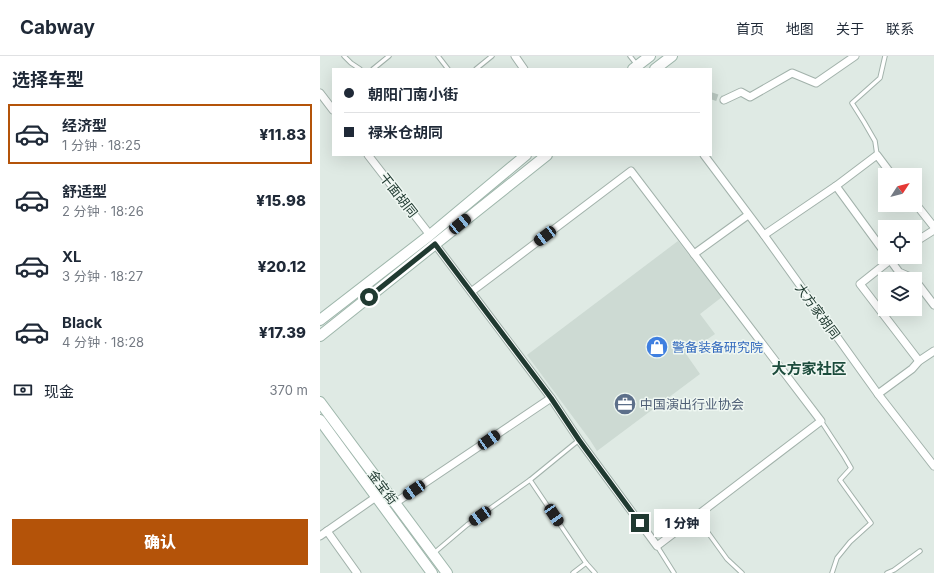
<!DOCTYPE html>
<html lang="zh">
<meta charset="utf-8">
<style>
body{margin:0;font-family:Inter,"Noto Sans SC",sans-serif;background:#f6f6f7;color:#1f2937;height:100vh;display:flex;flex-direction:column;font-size:15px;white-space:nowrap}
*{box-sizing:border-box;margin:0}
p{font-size:13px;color:#747a83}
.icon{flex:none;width:22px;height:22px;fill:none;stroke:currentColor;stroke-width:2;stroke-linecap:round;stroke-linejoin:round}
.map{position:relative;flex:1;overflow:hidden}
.side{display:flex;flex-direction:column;background:#fff;width:320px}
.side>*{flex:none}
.banner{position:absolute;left:12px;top:12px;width:380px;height:88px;border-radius:0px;box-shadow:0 4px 16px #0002;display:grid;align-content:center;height:88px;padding:0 12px;background:#fff}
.needle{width:26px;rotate:54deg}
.buttons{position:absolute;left:558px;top:112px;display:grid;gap:8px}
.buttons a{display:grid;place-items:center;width:44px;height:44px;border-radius:0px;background:#fff;box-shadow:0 4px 16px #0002;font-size:20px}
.end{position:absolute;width:18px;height:18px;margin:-9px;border:5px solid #203a31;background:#fff;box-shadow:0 0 0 2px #fff}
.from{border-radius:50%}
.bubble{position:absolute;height:28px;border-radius:0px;background:#fff;box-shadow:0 4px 16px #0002;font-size:13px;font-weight:800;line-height:28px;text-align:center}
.car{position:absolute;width:12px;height:24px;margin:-12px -6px;border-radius:5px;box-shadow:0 0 3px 1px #0007;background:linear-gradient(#222 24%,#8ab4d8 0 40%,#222 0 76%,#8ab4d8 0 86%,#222 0)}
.banner b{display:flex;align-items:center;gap:14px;height:38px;font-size:15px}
.banner b+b{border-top:1px solid #e0e1e3}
.banner i{width:10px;height:10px;background:#1f2937}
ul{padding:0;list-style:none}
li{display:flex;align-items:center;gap:12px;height:60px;margin:0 8px 6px;padding:0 4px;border:2px solid transparent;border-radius:0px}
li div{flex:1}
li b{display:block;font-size:15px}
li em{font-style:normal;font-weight:800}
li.selected{border-color:#b45309}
li>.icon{width:36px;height:36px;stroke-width:1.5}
h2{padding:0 12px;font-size:18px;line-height:48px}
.pay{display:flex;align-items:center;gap:10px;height:44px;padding:0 12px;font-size:15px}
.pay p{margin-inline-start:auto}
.button{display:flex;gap:8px;margin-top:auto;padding:8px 12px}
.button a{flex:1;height:46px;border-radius:0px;background:#b45309;color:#fff;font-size:16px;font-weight:800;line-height:46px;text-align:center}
header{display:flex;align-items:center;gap:24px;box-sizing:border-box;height:56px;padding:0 20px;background:#fff;border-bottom:1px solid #e0e1e3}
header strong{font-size:19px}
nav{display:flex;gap:22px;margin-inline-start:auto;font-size:14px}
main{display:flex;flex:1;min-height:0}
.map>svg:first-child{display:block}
</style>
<header>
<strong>Cabway</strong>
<nav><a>首页</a><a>地图</a><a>关于</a><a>联系</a></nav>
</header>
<main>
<section class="side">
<h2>选择车型</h2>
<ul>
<li class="selected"><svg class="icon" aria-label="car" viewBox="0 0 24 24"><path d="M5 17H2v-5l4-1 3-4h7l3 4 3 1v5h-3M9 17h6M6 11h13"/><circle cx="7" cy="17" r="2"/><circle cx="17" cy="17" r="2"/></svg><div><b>经济型</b><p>1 分钟 · 18:25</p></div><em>¥11.83</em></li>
<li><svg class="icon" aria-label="car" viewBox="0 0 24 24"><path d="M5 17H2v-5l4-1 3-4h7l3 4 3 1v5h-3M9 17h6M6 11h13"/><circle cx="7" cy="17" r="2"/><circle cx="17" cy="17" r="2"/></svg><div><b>舒适型</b><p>2 分钟 · 18:26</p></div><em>¥15.98</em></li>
<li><svg class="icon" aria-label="car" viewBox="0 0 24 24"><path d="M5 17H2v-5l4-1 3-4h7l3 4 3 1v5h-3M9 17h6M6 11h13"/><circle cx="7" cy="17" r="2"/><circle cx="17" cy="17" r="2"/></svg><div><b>XL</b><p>3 分钟 · 18:27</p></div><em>¥20.12</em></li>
<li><svg class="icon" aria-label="car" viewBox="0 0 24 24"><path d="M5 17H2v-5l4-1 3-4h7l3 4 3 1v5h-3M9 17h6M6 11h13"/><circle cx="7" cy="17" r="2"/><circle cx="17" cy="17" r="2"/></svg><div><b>Black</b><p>4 分钟 · 18:28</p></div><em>¥17.39</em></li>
</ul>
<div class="pay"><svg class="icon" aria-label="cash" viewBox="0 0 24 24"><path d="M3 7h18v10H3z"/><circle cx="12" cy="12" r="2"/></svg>现金<p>370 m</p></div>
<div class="button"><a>确认</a></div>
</section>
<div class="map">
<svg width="614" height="517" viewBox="0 0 614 517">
<rect width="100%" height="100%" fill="#dfeae4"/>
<!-- built -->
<polygon fill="#cddad3" points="358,185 402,241 380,258 395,278 366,298 380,318 277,395 270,384 207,299"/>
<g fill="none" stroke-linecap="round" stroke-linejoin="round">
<!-- minor-tunnel -->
<polyline stroke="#b9c7c0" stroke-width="7" stroke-dasharray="7 3.5" stroke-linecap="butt" points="391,41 392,40 404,44"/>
<!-- service casing -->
<g stroke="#a2b2ab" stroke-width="5.5">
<g id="service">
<polyline points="24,0 31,7 40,13"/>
<polyline points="118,0 128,13"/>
<polyline points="310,0 317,9"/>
<polyline points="53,13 69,0"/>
<polyline points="156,13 172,0"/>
<polyline points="557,99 555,85 544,66 532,47 560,22 565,0"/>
<polyline points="501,365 524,400 531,412 520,424 551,467 530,486 517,502 512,517"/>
<polyline points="210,424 266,507 275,517"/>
<polyline points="376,460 407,503 422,517"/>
<polyline points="337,490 354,517"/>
<polyline points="114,497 147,469 210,424 259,384"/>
<polyline points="253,517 266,507"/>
<polyline points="567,517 574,514 600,495"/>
</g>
</g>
<!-- minor casing -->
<g stroke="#a2b2ab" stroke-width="9">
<g id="minor">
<polyline points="195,0 204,13"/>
<polyline points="0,37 13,54"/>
<polyline points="404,44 421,36 430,41 472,17 496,27 535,0"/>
<polyline points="48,99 110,179"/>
<polyline points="384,99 444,179 558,338 614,410"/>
<polyline points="516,130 565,197"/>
<polyline points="595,147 614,171"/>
<polyline points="444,179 516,130 557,99 572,119"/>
<polyline points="595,186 614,174"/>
<polyline points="115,188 231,342 259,384 337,490 501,365 311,115 151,236"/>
<polyline points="374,198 428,159"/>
<polyline points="568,201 579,216 595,223"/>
<polyline points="574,201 540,228 599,305"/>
<polyline points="595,224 614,249"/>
<polyline points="558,338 592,313 599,305 614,295"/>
<polyline points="75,447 231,342"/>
<polyline points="7,475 37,517"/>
<polyline points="0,480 56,441"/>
</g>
</g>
<!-- secondary casing -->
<g stroke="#9eb6ab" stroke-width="12">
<g id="secondary">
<polyline points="313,13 330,0"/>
<polyline points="335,13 352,0"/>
<polyline points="0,264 110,179 206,99"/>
<polyline points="0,280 227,99"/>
<polyline points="0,346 127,517"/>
<polyline points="0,364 112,517"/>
</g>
</g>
<!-- service -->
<use href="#service" stroke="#fff" stroke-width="3.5"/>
<!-- minor -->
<use href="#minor" stroke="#fff" stroke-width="7"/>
<!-- secondary -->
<use href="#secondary" stroke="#fff" stroke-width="10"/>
</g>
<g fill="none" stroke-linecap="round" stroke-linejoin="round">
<!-- route -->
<polyline stroke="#203a31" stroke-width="5" points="49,241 115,188 231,342 259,384 320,467"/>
</g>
<!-- icons -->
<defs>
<g id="shop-disc" transform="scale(1.15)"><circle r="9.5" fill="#3f7fe0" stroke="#eff7f2"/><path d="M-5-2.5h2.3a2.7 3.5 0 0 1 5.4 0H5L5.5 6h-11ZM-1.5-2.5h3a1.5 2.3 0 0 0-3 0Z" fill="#fff"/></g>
<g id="office-disc" transform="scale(1.15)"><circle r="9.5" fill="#5c6f8a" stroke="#eff7f2"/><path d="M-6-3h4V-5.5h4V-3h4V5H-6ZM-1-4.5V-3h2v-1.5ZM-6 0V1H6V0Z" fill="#fff"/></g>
</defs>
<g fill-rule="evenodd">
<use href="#shop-disc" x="337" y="291"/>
<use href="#office-disc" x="305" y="348"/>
</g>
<g text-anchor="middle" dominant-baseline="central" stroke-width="3" stroke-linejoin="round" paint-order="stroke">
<!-- street labels -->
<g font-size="13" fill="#203a31" stroke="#eff7f2">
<text transform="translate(79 139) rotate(52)">干面胡同</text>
<text transform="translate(498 255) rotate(54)">大方家胡同</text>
<text transform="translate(63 431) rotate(53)">金宝街</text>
</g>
<!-- shop labels -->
<g font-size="13" fill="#366cbe" stroke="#eff7f2" text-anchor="start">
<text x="352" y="291">警备装备研究院</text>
</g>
<!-- service labels -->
<g font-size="13" fill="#4e5e75" stroke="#eff7f2" text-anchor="start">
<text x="320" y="348">中国演出行业协会</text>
</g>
<!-- quarter labels -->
<g font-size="15" font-weight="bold" fill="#1c4c3c" stroke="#eff7f2">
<text x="489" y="312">大方家社区</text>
</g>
</g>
</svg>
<div class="buttons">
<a><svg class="needle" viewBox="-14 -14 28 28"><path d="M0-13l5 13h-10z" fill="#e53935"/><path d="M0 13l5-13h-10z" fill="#747a83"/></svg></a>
<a><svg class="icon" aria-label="locate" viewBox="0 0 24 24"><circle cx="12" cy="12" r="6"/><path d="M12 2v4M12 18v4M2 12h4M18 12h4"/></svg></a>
<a><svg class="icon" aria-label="layers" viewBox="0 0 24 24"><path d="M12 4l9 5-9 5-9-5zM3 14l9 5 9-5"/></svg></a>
</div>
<i class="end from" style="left:49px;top:241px"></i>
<i class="end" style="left:320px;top:467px"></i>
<div class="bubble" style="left:334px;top:453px;width:56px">1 分钟</div>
<i class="car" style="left:140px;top:168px;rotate:51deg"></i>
<i class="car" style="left:225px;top:180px;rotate:233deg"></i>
<i class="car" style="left:169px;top:384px;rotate:56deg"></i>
<i class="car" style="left:94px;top:434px;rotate:236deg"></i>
<i class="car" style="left:234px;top:459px;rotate:146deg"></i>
<i class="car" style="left:160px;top:460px;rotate:235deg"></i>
<div class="banner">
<b><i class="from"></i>朝阳门南小街</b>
<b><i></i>禄米仓胡同</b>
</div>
</div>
</main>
